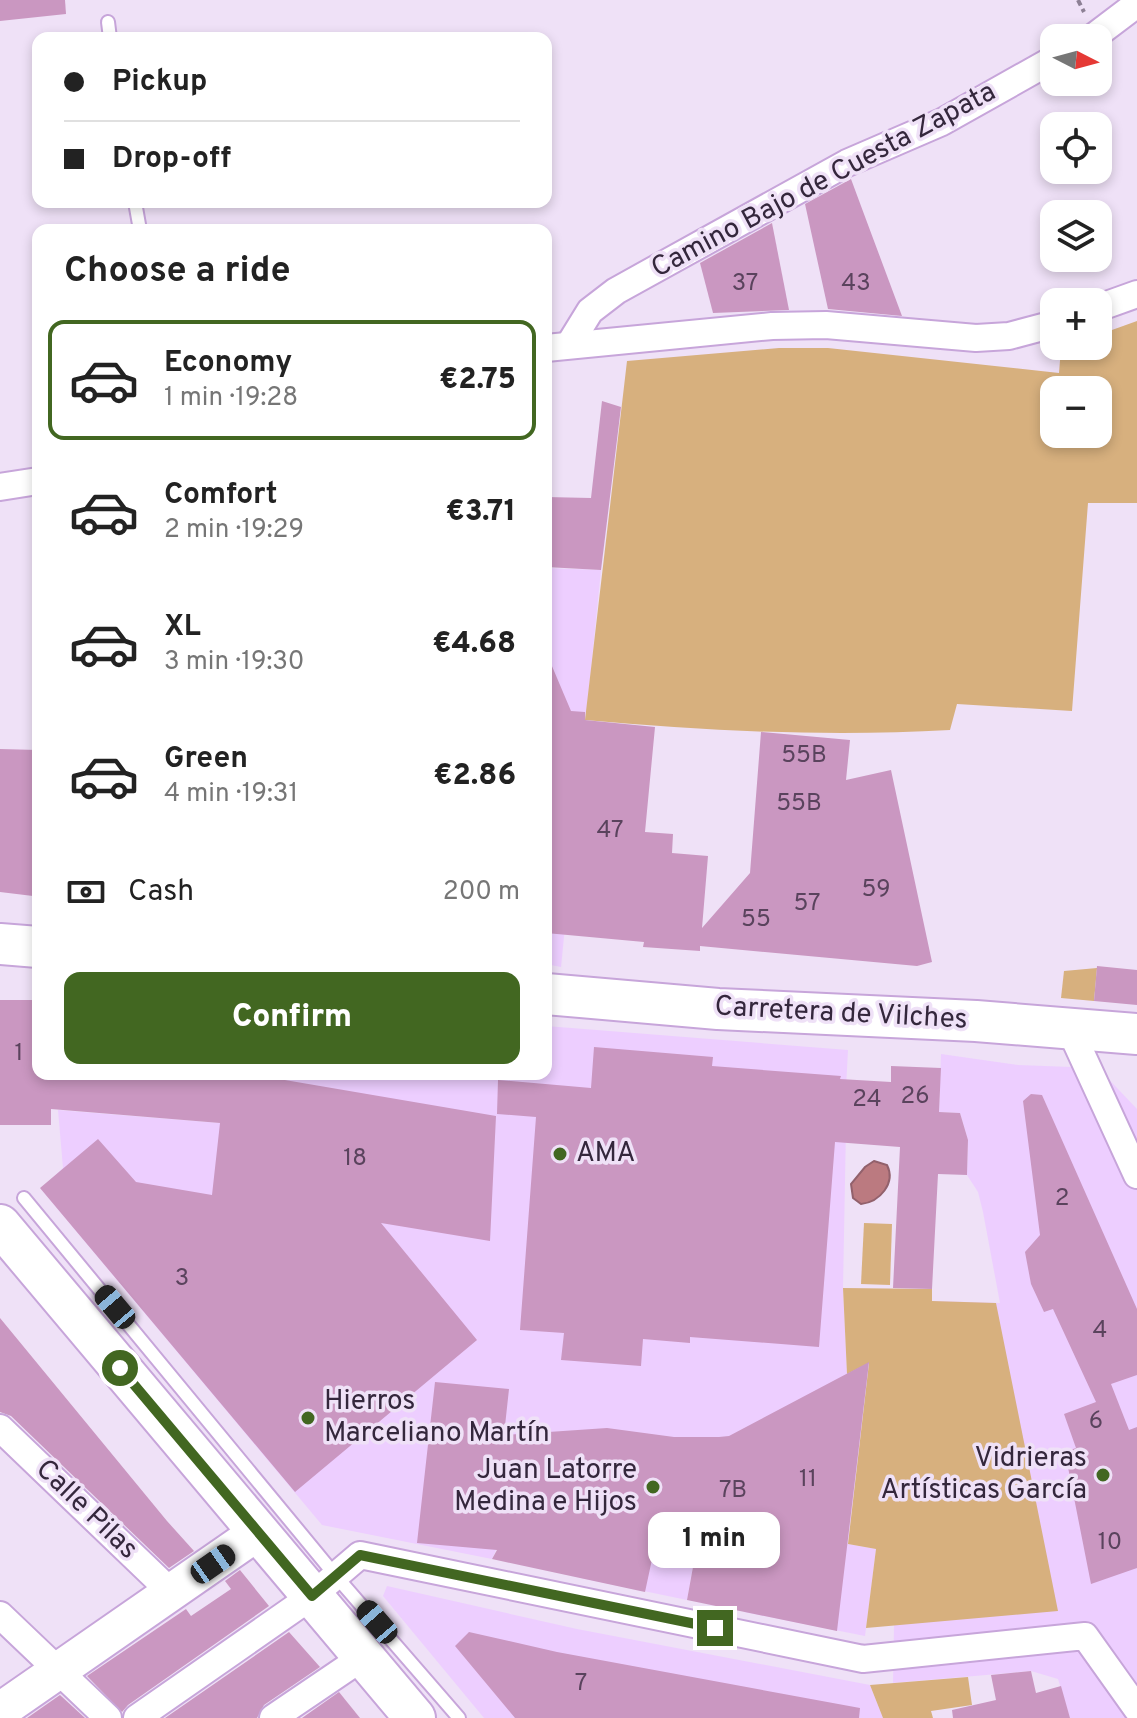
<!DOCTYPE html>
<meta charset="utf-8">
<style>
body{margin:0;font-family:Overpass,sans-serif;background:#f6f6f6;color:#222;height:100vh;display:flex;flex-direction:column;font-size:30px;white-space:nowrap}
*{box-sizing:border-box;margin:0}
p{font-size:26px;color:#767676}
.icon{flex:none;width:44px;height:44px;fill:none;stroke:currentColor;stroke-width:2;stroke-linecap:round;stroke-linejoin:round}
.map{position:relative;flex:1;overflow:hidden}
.details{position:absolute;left:32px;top:224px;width:520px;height:856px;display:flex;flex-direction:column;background:#fff;border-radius:16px;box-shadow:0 4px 12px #0003}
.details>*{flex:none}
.top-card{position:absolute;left:32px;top:32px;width:520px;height:176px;border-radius:16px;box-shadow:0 4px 12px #0003;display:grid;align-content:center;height:176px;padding:0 32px;background:#fff}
.needle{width:52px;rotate:96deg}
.controls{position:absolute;left:1040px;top:24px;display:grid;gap:16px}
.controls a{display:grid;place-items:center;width:72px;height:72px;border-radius:16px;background:#fff;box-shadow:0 4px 12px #0003;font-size:40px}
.end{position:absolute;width:36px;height:36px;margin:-18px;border:10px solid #426721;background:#fff;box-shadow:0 0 0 4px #fff}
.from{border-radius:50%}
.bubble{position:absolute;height:56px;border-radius:16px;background:#fff;box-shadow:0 4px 12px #0003;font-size:26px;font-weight:800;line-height:56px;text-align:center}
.car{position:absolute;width:24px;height:48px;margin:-24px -12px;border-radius:10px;box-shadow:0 0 6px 2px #0007;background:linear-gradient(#222 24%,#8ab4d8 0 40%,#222 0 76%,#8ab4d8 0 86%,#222 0)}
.top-card b{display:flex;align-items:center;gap:28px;height:76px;font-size:30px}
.top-card b+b{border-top:2px solid #e0e0e0}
.top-card i{width:20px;height:20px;background:#222}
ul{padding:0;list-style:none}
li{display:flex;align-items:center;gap:24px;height:120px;margin:0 16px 12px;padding:0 16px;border:4px solid transparent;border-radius:16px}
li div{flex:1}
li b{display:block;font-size:30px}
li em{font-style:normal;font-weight:800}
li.active{border-color:#426721}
li>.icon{width:72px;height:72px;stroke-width:1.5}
h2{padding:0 32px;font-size:36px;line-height:96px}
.pay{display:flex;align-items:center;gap:20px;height:88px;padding:0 32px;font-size:30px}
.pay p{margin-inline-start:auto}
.action{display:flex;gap:16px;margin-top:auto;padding:16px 32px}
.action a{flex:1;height:92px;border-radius:16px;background:#426721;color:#fff;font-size:32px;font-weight:800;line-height:92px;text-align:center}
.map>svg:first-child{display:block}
</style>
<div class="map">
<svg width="1137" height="1718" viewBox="0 0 1137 1718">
<rect width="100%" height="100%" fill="#efe1f7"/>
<!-- built -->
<g fill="#edceff">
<polygon points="546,568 601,570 561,967 546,964"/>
<polygon points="546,1026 848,1050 844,1126 846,1127 843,1288 847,1373 869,1362 848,1544 876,1549 865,1636 744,1612 697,1545 687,1600 581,1578 608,1429 518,1434 525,1484 492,1559 322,1525 41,1189 63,1168 58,1110 220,1123 224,1074 546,1074"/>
<polygon points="941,1054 1018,1065 1098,1068 1137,1109 1137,1718 1070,1718 1058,1679 1031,1671 893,1683 894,1626 932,1289 932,1301 1000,1303 983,1212 978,1192 967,1175 968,1140 960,1113 939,1112"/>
<polygon points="387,1586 577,1629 870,1685 883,1718 484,1718 383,1596"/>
</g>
<!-- green -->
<g fill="#d7b07e" fill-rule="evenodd">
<path d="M 1137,321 L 1137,503 L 1088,503 L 1072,711 L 957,704 L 950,730 C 829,737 705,731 585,720 L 627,361 L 779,348 L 828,348 L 1059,373 L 1061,348 L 1098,346 L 1098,335 ZM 1054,390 L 1098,390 L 1098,434 L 1054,434 Z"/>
<polygon points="1097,968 1094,1001 1061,998 1064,971"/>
<polygon points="864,1223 892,1224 890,1285 861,1284"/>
<polygon points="843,1288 932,1289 932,1301 996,1303 1058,1611 866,1628 876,1549 848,1544 869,1363 847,1374"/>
<polygon points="968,1677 972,1705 931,1711 933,1718 883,1718 870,1685"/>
</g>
<!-- water -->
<path fill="#bb7a80" stroke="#92616c" stroke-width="2" d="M 874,1161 L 887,1165 C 896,1183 880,1202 861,1204 L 853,1198 L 851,1184 L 865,1167 Z"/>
<!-- building -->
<g fill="#ca97c1">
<polygon points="0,0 65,0 66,14 0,21"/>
<polygon points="851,179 861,206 902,316 828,309 805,204"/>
<polygon points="772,223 789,310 713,313 700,263"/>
<polygon points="602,401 621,407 601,570 546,567 546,497 591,498"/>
<polygon points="546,652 571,711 585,712 585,720 655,727 645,832 673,834 672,853 708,856 702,928 750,873 761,732 850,740 846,780 891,770 932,962 917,966 700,946 700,951 643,947 644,942 546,933"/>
<polygon points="0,749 38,750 38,875 33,896 0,892"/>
<polygon points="1097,966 1137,970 1137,1005 1094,1001"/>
<polygon points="0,1000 38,1000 38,1074 279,1074 279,1079 496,1116 490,1241 381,1223 477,1340 295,1492 40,1188 98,1139 136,1182 212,1195 220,1123 51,1109 51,1125 0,1125"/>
<polygon points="594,1047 713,1057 712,1066 841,1076 840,1079 891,1082 891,1066 941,1068 939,1112 960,1113 968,1140 967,1175 938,1174 932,1289 893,1288 900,1147 835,1142 819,1347 690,1337 690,1343 643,1339 641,1366 561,1360 564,1333 520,1330 536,1117 497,1114 498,1080 591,1088"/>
<polygon points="1031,1094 1042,1095 1137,1309 1137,1375 1111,1384 1129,1430 1137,1427 1137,1568 1091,1584 1065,1452 1076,1448 1064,1414 1096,1402 1053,1309 1044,1312 1031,1284 1025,1252 1040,1235 1023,1101"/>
<polygon points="0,1318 167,1521 194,1551 169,1568 11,1416 0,1412"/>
<polygon points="869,1362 837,1631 687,1600 697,1545 657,1536 645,1592 492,1559 497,1550 417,1543 435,1382 509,1389 504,1435 607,1428 674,1437 719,1437 729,1436"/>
<polygon points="240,1570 269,1606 128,1705 122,1712 87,1676 186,1609 191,1616 231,1589 225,1581"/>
<polygon points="289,1632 320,1667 264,1705 257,1718 165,1718"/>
<polygon points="469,1632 557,1652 860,1708 859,1718 515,1718 455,1646"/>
<polygon points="1031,1671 1036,1693 1061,1686 1070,1718 953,1718 952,1710 996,1700 991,1675"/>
<polygon points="339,1692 360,1718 302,1718"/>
<polygon points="60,1695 85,1718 27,1718"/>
</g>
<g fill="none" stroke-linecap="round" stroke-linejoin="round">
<!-- lane casing -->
<g stroke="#c7a5da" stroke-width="16">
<g id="lane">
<polyline points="108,22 110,38"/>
<polyline points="135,202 140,230"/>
<polyline points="24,1198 335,1575 459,1718"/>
</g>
</g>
<!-- street casing -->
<g stroke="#c7a5da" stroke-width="30">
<g id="street">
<polyline points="1092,38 1137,4"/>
<polyline points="1098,308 1137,294"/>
<polyline points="569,345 590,311 616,291 847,163 942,122 1054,59"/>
<polyline points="546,348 772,326 826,325 976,338 1009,336 1054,324"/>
<polyline points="0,487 38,481"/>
<polyline points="1069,1027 1137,1175"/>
<polyline points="0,1428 172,1593"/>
<polyline points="0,1615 108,1718"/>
<polyline points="137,1718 312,1596 360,1555 863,1659 1085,1636 1137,1709"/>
<polyline points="273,1718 363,1657"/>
</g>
</g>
<!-- secondary casing -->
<g stroke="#c7a5da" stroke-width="40">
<polyline id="secondary" points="0,1711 258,1532"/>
</g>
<!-- primary casing -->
<g stroke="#c7a5da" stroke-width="44">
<g id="primary">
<polyline points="0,944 38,947"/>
<polyline points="546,994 718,1009 976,1021 1137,1034"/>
<polyline points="0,1225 415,1718"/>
</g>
</g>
<!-- path -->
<polyline stroke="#8d8095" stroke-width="4" stroke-dasharray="6 4" stroke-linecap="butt" points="1078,0 1084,12"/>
<!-- lane -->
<use href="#lane" stroke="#fff" stroke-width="12"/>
<!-- street -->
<use href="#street" stroke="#fff" stroke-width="26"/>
<!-- secondary -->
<use href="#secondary" stroke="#fff" stroke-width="36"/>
<!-- primary -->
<use href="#primary" stroke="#fff" stroke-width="40"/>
</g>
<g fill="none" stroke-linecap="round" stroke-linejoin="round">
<!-- route -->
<polyline stroke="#426721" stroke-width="10" points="120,1368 312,1596 360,1555 715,1628"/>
</g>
<!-- markers -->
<g fill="#426721" stroke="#efe1f7" stroke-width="3">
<circle cx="560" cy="1154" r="8"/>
<circle cx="308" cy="1418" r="8"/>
<circle cx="1103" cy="1475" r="8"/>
<circle cx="653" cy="1487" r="8"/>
</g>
<g text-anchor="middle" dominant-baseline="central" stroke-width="7" stroke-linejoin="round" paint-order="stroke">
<!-- number labels -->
<g font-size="24" fill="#5a435d">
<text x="745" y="284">37</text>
<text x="856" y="284">43</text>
<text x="804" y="756">55B</text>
<text x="799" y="804">55B</text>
<text x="610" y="831">47</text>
<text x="876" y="890">59</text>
<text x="807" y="904">57</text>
<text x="756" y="920">55</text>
<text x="19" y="1054">1</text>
<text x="915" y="1097">26</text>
<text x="867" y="1100">24</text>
<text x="355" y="1159">18</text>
<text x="1062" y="1199">2</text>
<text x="182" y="1279">3</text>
<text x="1100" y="1331">4</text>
<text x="1096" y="1422">6</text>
<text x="808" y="1480">11</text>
<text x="733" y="1491">7B</text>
<text x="1110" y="1543">10</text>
<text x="581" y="1684">7</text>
</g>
<!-- street labels -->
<g font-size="28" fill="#34273c" stroke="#efe1f7">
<text transform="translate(824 181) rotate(-28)">Camino Bajo de Cuesta Zapata</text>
<text transform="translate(841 1014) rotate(3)">Carretera de Vilches</text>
<text transform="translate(86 1510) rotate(44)">Calle Pilas</text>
</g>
<!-- poi labels -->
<g font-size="28" fill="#34273c" stroke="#efe1f7" text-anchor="start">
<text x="576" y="1154">AMA</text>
<text x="324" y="1402">Hierros<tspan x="324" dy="32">Marceliano Martín</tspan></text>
<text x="1087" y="1459" text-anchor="end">Vidrieras<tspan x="1087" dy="32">Artísticas García</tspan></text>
<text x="637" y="1471" text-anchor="end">Juan Latorre<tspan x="637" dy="32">Medina e Hijos</tspan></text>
</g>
</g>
</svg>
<div class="controls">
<a><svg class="needle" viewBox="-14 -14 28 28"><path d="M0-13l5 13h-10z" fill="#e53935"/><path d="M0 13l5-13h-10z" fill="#767676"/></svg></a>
<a><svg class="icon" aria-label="locate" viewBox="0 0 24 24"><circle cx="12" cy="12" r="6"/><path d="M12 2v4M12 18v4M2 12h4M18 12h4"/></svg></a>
<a><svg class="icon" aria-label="layers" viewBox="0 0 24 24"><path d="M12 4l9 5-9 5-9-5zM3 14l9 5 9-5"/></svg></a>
<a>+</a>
<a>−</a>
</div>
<i class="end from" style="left:120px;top:1368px"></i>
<i class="end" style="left:715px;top:1628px"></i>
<div class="bubble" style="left:648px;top:1512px;width:132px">1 min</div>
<i class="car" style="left:115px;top:1307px;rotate:320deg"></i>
<i class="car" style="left:213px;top:1564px;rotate:55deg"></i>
<i class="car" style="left:377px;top:1622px;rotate:319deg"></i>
<div class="top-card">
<b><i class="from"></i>Pickup</b>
<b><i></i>Drop-off</b>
</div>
<section class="details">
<h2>Choose a ride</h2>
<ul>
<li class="active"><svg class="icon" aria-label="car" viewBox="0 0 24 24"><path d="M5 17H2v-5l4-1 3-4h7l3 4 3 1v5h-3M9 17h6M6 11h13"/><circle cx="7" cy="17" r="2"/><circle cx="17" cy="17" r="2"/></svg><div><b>Economy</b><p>1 min · 19:28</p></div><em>€2.75</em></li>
<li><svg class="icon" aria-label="car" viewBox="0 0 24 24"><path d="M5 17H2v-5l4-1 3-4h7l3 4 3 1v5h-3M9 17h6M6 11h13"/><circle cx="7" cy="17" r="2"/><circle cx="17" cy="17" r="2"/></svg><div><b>Comfort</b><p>2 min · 19:29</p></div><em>€3.71</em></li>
<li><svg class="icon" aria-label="car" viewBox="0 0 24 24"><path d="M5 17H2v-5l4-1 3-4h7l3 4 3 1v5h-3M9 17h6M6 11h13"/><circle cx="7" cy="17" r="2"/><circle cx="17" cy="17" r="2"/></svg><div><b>XL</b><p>3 min · 19:30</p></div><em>€4.68</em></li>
<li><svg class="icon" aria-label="car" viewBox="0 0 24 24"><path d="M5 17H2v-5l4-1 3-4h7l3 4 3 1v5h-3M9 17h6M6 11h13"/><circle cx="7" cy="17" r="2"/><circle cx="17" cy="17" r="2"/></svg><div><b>Green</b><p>4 min · 19:31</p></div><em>€2.86</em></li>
</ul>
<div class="pay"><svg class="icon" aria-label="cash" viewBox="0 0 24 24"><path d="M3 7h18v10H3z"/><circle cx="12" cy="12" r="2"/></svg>Cash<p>200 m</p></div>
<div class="action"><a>Confirm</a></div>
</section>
</div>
